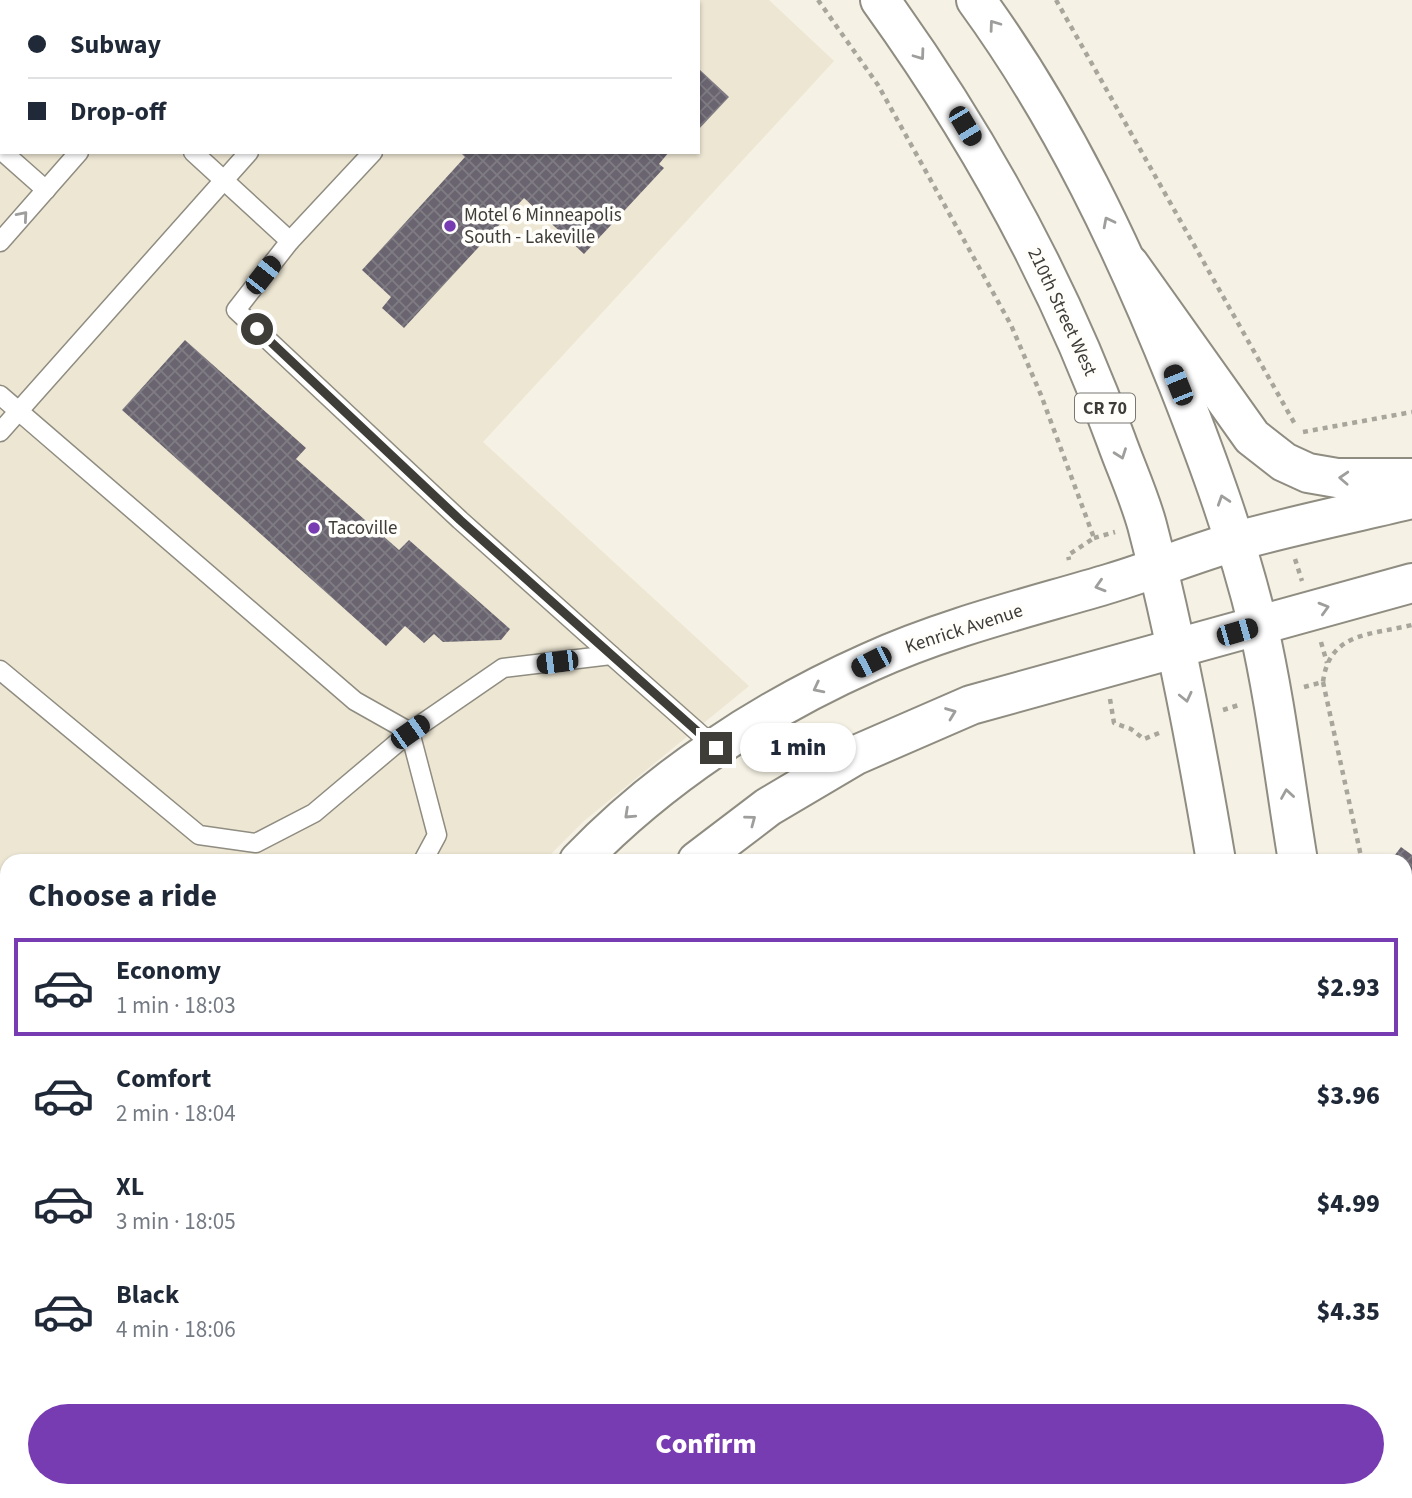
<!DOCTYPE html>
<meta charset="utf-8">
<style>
body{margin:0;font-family:"Source Sans 3",sans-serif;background:#f6f6f7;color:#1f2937;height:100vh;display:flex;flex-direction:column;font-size:26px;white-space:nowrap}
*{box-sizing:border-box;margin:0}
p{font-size:23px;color:#747a83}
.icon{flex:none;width:38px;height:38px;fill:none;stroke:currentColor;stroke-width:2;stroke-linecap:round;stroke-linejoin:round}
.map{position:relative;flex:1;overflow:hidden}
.sheet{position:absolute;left:0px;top:854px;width:1412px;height:644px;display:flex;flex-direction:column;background:#fff;border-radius:21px 21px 0 0;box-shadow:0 2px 5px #0004}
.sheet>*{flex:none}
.hud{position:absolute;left:0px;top:0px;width:700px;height:154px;box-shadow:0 2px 5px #0004;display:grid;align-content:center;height:154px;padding:0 28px;background:#fff}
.end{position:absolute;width:32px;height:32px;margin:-16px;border:9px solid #3e3d38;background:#fff;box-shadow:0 0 0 4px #fff}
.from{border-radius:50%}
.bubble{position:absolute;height:49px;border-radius:24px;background:#fff;box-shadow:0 2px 5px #0004;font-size:23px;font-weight:800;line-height:49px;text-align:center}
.car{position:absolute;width:21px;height:42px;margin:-21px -10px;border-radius:9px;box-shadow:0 0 5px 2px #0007;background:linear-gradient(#222 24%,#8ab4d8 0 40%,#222 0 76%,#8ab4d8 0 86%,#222 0)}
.hud b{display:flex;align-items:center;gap:24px;height:66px;font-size:26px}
.hud b+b{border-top:2px solid #e0e1e3}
.hud i{width:18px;height:18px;background:#1f2937}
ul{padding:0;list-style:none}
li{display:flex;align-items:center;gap:21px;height:98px;margin:0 14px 10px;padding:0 14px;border:4px solid transparent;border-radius:0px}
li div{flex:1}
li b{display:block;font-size:26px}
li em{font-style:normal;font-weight:800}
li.current{border-color:#783cb2}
li>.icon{width:63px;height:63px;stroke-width:1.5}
h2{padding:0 28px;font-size:32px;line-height:84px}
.primary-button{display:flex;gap:14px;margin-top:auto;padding:14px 28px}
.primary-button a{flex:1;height:80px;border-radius:42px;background:#783cb2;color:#fff;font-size:28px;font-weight:800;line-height:80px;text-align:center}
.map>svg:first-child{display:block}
</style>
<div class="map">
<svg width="1412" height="1498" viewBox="0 0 1412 1498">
<defs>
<pattern id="forest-firs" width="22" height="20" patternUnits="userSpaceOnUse" patternTransform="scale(1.75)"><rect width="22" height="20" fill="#e1cb8c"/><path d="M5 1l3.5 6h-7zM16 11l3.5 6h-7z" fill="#c2af7a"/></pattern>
<pattern id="water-waves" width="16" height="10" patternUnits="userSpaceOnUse" patternTransform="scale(1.75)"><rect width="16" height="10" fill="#c8a848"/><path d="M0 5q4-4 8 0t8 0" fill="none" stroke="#a48a3d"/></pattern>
<pattern id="building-cross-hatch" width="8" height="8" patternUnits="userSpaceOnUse" patternTransform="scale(1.75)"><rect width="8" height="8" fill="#69646f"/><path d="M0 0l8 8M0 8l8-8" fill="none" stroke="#807c84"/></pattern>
</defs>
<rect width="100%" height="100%" fill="#f5f1e4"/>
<!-- built -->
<path fill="#ede6d3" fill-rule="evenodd" d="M 0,0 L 769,0 L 834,61 L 483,442 L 749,686 L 584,821 L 544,861 L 7,861 L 7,1182 L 0,1177 ZM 2,2 L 698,2 L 698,152 L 2,152 Z"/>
<!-- forest -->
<polygon fill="url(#forest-firs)" points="366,1491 901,1491 895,1498 358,1498"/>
<!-- water -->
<polygon fill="url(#water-waves)" points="112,1491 225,1491 218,1498 100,1498"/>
<!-- building -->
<g fill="url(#building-cross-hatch)">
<polygon points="698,68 729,97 698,130"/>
<polygon points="460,152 669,152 659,164 664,168 584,254 524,198 404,328 382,308 391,297 362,270 465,157"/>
<polygon points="185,340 306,448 296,459 399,550 409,540 510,629 501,640 443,642 434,634 424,643 405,626 386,646 122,410"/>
<polygon points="1401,847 1412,855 1412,877 1405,872 1405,861 1391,860"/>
</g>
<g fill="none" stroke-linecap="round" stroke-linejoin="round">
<!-- lane casing -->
<g stroke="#8f8c81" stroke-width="21">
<g id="lane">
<polyline points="24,0 26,2"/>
<polyline points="113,0 118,2"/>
<polyline points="209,2 210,0"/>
<polyline points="384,2 385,0"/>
<polyline points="512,2 514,0"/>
<polyline points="636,2 637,0"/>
<polyline points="3,152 46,190"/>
<polyline points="193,152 290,241 236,310 460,520 611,655"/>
<polyline points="290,241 373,152"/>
<polyline points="0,242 79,152"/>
<polyline points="0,395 355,701 410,732 314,813 256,843 199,835 0,670"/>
<polyline points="0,432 249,152"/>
<polyline points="423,861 437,835 410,732 503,668 611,655 716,748"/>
<polyline points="0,1027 7,1033"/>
</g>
</g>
<!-- secondary casing -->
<g stroke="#8f8c81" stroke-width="42">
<g id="secondary">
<path d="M 579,861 C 660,777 764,709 870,662 C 947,627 1031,607 1111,583 C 1154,570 1195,553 1237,541 C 1295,525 1354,513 1412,499"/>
<polyline points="697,861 768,807 856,755 971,705 1412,583"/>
<polyline points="0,1424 7,1420"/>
<polyline points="0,1494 7,1490"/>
</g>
</g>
<!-- primary casing -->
<g stroke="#8f8c81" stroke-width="42">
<g id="primary">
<path d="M 880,0 C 978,136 1059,282 1116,440 C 1126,468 1139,496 1147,525 C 1176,635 1197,748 1216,861"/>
<path d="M 976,0 C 1062,118 1124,249 1178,384 C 1209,463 1238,542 1258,625 C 1276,703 1285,783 1298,861"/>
<polyline points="1327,1491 1328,1498"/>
<polyline points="1402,1491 1404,1498"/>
</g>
</g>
<!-- highway casing -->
<g stroke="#8f8c81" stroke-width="42">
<polyline id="highway" points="1129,264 1252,437 1284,462 1308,473 1337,478 1412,478"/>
</g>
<!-- path -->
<g stroke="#a8a69c" stroke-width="4.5" stroke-dasharray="5 5" stroke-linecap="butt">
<polyline points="818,0 878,85 1011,325 1041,395 1094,538 1068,555 1069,560"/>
<polyline points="1056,0 1296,426"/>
<polyline points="1303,432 1412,412"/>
<polyline points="1094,538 1115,532"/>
<polyline points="1295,559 1302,581"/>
<polyline points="1321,642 1327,663"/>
<polyline points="1323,682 1362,861"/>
<path d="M 1304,687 L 1323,682 C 1329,632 1371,635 1412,625"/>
<polyline points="1110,699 1114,723 1131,729 1144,739 1159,733"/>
<polyline points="1223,710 1242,704"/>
<polyline points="1405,1106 1412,1147"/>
</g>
<!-- lane -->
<use href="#lane" stroke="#fff" stroke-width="18"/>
<!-- secondary -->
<use href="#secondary" stroke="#fff" stroke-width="38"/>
<!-- primary -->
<use href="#primary" stroke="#fff" stroke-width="38"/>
<!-- highway -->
<use href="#highway" stroke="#fff" stroke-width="38"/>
</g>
<!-- one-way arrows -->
<defs><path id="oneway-chevron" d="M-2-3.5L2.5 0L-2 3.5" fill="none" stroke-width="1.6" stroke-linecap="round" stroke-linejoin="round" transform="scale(1.75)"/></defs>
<g stroke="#9e9e9c">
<use href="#oneway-chevron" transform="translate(994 25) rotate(-126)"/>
<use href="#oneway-chevron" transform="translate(920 55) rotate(54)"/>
<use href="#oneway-chevron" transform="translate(23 216) rotate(-49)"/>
<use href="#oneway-chevron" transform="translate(1108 222) rotate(-117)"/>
<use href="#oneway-chevron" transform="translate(1121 454) rotate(70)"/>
<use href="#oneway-chevron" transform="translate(1344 478) rotate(-177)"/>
<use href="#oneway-chevron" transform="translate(1223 500) rotate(-108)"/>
<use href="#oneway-chevron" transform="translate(1100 586) rotate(163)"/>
<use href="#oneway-chevron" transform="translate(1324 608) rotate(-16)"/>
<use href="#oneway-chevron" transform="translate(818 688) rotate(153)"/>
<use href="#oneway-chevron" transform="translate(1186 697) rotate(77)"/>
<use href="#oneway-chevron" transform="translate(951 713) rotate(-21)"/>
<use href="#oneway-chevron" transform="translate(1287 794) rotate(-99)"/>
<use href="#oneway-chevron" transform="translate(629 814) rotate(137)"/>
<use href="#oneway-chevron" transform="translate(751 820) rotate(-37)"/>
</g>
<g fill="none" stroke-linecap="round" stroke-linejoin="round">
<!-- route -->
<polyline stroke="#3e3d38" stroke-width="9" points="257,329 460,520 716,748"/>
</g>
<!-- markers -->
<g fill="#783cb2" stroke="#fffefb" stroke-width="2.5">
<circle cx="450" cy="226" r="7"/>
<circle cx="314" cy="528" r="7"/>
</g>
<g text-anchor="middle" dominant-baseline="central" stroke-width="7" stroke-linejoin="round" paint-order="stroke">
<!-- shield labels -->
<rect fill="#fffefb" stroke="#787772" stroke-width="2" x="1075" y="393.5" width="60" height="29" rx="5"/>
<g font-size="18" font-weight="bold" fill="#3e3d38">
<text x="1105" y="408">CR 70</text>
</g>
<!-- poi labels -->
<g font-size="19" fill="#3e3d38" stroke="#fffefb" text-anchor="start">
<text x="464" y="215">Motel 6 Minneapolis<tspan x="464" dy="22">South - Lakeville</tspan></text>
<text x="328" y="528">Tacoville</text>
</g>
<!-- street labels -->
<g font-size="19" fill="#3e3d38" stroke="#fffefb">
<text transform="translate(1062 312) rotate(65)">210th Street West</text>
<text transform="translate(964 629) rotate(-18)">Kenrick Avenue</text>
</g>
</g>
</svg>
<i class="end from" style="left:257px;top:329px"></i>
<i class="end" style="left:716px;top:748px"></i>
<div class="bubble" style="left:740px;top:723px;width:116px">1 min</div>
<i class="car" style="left:965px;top:126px;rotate:149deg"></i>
<i class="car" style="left:263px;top:275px;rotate:38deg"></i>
<i class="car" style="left:1178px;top:385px;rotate:338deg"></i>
<i class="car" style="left:1237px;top:632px;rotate:74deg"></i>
<i class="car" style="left:557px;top:662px;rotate:263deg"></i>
<i class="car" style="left:871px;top:662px;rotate:243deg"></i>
<i class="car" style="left:410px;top:732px;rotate:55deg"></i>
<div class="hud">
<b><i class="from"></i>Subway</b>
<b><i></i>Drop-off</b>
</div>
<section class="sheet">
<h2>Choose a ride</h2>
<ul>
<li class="current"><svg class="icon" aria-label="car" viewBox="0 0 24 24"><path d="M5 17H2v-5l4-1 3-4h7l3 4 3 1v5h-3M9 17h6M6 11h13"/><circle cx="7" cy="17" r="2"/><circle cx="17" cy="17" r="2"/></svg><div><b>Economy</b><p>1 min · 18:03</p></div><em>$2.93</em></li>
<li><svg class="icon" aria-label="car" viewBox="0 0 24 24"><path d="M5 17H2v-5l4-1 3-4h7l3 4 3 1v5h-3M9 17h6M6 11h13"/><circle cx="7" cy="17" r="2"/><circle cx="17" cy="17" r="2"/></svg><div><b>Comfort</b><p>2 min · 18:04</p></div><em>$3.96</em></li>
<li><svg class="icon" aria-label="car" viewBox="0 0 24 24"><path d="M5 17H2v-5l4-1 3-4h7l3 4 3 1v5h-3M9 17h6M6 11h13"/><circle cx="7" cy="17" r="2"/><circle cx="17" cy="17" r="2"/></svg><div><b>XL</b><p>3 min · 18:05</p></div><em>$4.99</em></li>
<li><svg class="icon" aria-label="car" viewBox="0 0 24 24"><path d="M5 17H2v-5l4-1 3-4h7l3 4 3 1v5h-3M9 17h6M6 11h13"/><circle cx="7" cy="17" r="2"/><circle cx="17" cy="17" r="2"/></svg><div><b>Black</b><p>4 min · 18:06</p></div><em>$4.35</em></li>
</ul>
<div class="primary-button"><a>Confirm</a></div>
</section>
</div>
